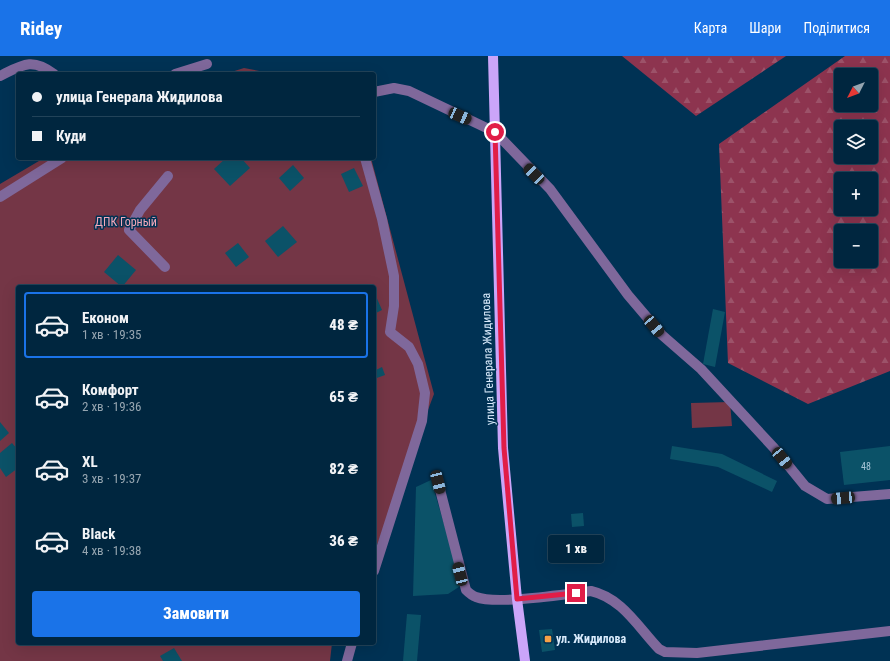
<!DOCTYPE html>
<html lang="uk">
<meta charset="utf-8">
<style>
body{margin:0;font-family:"Roboto Condensed",sans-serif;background:#0e324a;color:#f1f3f6;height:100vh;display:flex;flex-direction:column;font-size:15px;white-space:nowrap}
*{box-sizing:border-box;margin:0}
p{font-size:13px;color:#95a5b0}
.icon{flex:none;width:22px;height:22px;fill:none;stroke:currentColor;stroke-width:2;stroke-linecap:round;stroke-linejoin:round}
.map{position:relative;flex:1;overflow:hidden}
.details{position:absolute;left:16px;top:229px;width:360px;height:360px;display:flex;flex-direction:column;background:#00263f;border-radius:4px;box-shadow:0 4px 16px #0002,0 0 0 1px #224359}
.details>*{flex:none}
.hud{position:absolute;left:16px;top:16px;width:360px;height:88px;border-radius:4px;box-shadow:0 4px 16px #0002,0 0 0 1px #224359;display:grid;align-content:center;height:88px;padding:0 16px;background:#00263f}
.needle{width:26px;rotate:228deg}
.fabs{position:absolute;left:834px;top:12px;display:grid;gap:8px}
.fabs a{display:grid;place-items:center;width:44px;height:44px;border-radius:4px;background:#00263f;box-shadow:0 4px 16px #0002,0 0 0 1px #224359;font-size:20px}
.end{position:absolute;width:18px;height:18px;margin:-9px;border:5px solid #e11d48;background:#fff;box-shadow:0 0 0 2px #fff}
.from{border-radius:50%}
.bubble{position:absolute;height:28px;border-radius:4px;background:#00263f;box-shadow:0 4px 16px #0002,0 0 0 1px #224359;font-size:13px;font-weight:800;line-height:28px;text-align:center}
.car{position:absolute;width:12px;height:24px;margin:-12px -6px;border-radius:5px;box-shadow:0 0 3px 1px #0007;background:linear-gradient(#222 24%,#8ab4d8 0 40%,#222 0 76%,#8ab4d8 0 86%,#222 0)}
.hud b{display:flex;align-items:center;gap:14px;height:38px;font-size:15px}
.hud b+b{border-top:1px solid #224359}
.hud i{width:10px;height:10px;background:#f1f3f6}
ul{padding:7px 0 0;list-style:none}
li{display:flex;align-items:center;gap:12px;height:66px;margin:0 8px 6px;padding:0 8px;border:2px solid transparent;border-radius:4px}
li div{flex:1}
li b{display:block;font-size:15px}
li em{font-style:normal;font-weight:800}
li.selected{border-color:#1a73e8}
li>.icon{width:36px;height:36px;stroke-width:1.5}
.action{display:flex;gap:8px;margin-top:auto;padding:8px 16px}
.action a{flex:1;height:46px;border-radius:4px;background:#1a73e8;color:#fff;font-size:16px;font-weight:800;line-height:46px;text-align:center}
header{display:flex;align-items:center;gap:24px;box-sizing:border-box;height:56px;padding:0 20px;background:#1a73e8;color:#fff}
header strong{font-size:19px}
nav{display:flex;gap:22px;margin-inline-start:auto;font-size:14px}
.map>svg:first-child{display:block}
</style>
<header>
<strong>Ridey</strong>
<nav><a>Карта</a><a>Шари</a><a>Поділитися</a></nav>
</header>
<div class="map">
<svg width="890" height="605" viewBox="0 0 890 605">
<defs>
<pattern id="forest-firs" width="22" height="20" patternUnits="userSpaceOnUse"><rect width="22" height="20" fill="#8d344f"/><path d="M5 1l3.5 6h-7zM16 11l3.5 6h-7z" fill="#9c5269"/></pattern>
</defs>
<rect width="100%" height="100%" fill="#003254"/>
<!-- forest -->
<g fill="url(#forest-firs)" fill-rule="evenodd">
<polygon points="622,0 786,0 696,60"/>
<path d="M 845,0 L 890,0 L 890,315 L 808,348 L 728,307 L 719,88 ZM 841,19 L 871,19 L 871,49 L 841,49 ZM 841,71 L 871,71 L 871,101 L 841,101 ZM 841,123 L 871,123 L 871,153 L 841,153 ZM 841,175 L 871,175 L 871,205 L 841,205 Z"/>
</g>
<!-- green -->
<g fill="#743646">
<polygon points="244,12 275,18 225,18"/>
<polygon points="44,102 371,102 434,338 374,497 374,231 18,231 18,587 332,587 330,605 0,605 0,128"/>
<polygon points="730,346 732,370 692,372 691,347"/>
</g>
<!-- building -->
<g fill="#0b5268">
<polygon points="226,102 241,102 250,112 230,130 214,113"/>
<polygon points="293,109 304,122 290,135 279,122"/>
<polygon points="354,112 363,130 349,136 341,118"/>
<polygon points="283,170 297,186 278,201 265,185"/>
<polygon points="238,187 249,201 236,211 225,197"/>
<polygon points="118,199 136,214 122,231 104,216"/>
<polygon points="375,238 382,254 374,258 374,239"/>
<polygon points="713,253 725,256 715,311 703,308"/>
<polygon points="382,311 385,319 374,323 374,315"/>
<polygon points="0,366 9,377 0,385"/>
<polygon points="12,387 18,394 18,412 6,421 0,412 0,397"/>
<polygon points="672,390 722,398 777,425 772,436 718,411 670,403"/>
<polygon points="890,390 890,424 844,429 840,396"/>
<polygon points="431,424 462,529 448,538 413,540 416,431"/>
<polygon points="583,457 584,470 572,471 571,458"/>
<polygon points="407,558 421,559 417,605 403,605"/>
<polygon points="552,573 555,594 542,596 539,574"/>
<polygon points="174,592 182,605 163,605 160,600"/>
</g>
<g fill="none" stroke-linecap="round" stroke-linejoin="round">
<!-- minor -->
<g stroke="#7f689b" stroke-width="10">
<polyline points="175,18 207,8"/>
<path d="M 0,20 C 22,9 32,1 54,18"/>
<polyline points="374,36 394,32 409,35 495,76 550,133 628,239 662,279 701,313 774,392 805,430 827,443 890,438"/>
<polyline points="365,102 382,163 394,220 394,250 390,276 409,291 418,308 425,337 422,365 374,515"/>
<polyline points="0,141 62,102"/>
<polyline points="165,211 129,174 140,154 168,120"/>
<path d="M 438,426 L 466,534 C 469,537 473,540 476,541 C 497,549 566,538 591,535 C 622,542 638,571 659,593 L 665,596 L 697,597 L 890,575"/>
<polyline points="347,605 352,587"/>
</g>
<!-- major -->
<polyline stroke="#cba5f9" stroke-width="10" points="493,0 503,392 517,543 525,605"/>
</g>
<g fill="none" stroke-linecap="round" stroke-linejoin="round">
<!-- route -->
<polyline stroke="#e11d48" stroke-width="5" points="495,76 504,392 517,543 576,537"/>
</g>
<!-- markers -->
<rect fill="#f6a247" stroke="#003254" stroke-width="1.5" x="544" y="579" width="8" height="8" rx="2"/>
<g text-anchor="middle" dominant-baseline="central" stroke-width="3" stroke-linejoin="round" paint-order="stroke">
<!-- number labels -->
<g font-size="10" fill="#a6c5d7">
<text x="866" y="410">48</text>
</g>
<!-- park labels -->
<g font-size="12" fill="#f4a8b9" stroke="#003254">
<text x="126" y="166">ДПК Горный</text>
</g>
<!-- street labels -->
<g font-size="12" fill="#d9ebfc" stroke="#003254">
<text transform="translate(488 303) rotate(-92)">улица Генерала Жидилова</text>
</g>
<!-- poi labels -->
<g font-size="12" font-weight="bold" fill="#d9ebfc" stroke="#003254" text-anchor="start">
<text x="556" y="583">ул. Жидилова</text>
</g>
</g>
</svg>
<div class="fabs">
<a><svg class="needle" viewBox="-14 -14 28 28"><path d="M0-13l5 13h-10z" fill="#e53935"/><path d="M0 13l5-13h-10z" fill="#95a5b0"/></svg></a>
<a><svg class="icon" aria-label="layers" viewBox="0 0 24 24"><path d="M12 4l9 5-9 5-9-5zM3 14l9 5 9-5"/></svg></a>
<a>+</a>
<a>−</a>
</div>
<i class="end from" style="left:495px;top:76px"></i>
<i class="end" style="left:576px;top:537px"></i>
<div class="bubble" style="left:548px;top:479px;width:56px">1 хв</div>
<i class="car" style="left:460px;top:60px;rotate:114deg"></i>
<i class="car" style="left:534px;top:118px;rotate:315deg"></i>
<i class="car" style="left:654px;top:270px;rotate:140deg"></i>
<i class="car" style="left:782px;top:402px;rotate:141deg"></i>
<i class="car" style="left:438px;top:426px;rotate:166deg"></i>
<i class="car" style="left:843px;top:442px;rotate:265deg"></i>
<i class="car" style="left:460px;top:518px;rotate:346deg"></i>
<div class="hud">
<b><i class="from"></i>улица Генерала Жидилова</b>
<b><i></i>Куди</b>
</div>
<section class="details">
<ul>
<li class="selected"><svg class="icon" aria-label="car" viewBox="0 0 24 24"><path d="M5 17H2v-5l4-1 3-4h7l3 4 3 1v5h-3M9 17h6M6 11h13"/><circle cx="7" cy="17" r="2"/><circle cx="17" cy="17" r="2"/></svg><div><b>Економ</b><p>1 хв · 19:35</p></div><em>48 ₴</em></li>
<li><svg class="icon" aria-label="car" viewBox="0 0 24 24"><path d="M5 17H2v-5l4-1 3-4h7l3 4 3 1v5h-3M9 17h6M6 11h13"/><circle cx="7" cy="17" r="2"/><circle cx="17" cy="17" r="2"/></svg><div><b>Комфорт</b><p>2 хв · 19:36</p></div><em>65 ₴</em></li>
<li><svg class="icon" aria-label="car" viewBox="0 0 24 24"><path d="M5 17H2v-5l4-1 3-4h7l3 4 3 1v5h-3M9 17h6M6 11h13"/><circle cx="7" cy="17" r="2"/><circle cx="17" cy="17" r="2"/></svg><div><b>XL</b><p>3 хв · 19:37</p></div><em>82 ₴</em></li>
<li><svg class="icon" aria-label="car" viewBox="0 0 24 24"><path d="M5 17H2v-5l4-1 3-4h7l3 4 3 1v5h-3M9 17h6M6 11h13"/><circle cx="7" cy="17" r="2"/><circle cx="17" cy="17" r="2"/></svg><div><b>Black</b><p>4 хв · 19:38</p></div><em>36 ₴</em></li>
</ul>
<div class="action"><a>Замовити</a></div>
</section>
</div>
